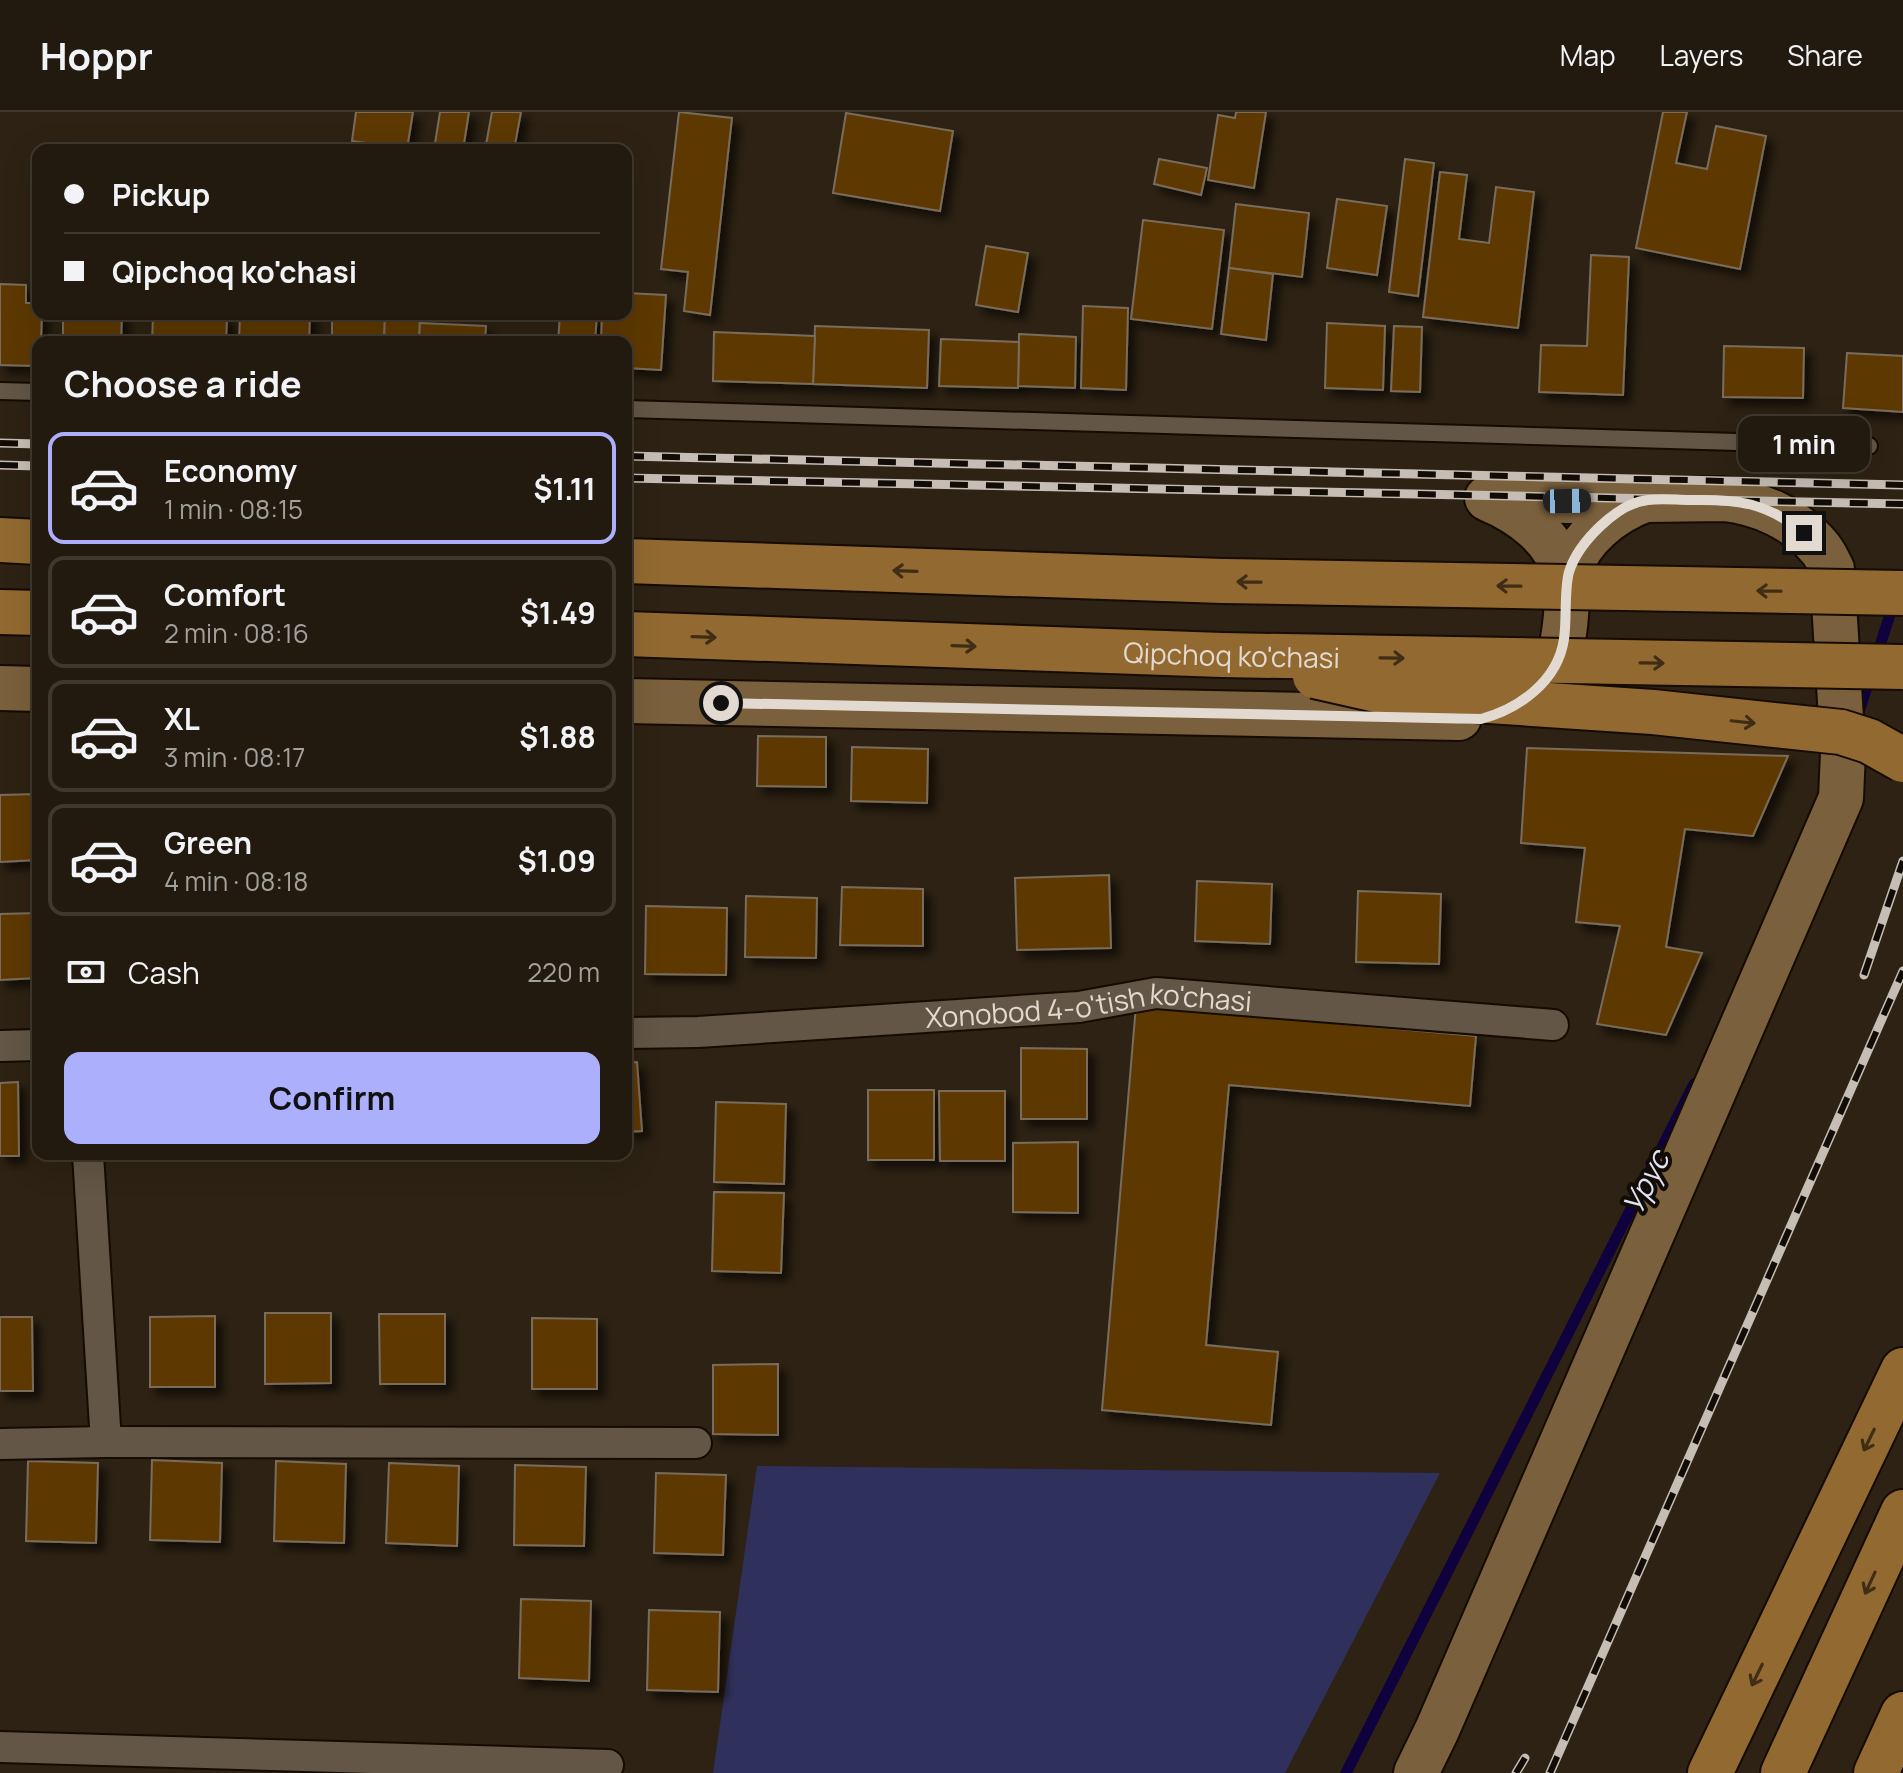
<!DOCTYPE html>
<meta charset="utf-8">
<style>
body{margin:0;font-family:Manrope,sans-serif;background:#2a2317;color:#f1f3f6;height:100vh;display:flex;flex-direction:column;font-size:30px;white-space:nowrap}
*{box-sizing:border-box;margin:0}
p{font-size:26px;color:#a2a19e}
.icon{flex:none;width:44px;height:44px;fill:none;stroke:currentColor;stroke-width:2;stroke-linecap:round;stroke-linejoin:round}
.map{position:relative;flex:1;overflow:hidden}
.details{position:absolute;left:32px;top:224px;width:600px;height:824px;display:flex;flex-direction:column;background:#221a0e;border-radius:16px;box-shadow:0 8px 32px #0002,0 0 0 2px #3f382e}
.details>*{flex:none}
.guide{position:absolute;left:32px;top:32px;width:600px;height:176px;border-radius:16px;box-shadow:0 8px 32px #0002,0 0 0 2px #3f382e;display:grid;align-content:center;height:176px;padding:0 32px;background:#221a0e}
.end{position:absolute;width:36px;height:36px;margin:-18px;border:10px solid #e2dad1;background:#111;box-shadow:0 0 0 4px #111}
.from{border-radius:50%}
.bubble{position:absolute;height:56px;border-radius:16px;background:#221a0e;box-shadow:0 8px 32px #0002,0 0 0 2px #3f382e;font-size:26px;font-weight:700;line-height:56px;text-align:center}
.car{position:absolute;width:24px;height:48px;margin:-24px -12px;border-radius:10px;box-shadow:0 0 6px 2px #0007;background:linear-gradient(#222 24%,#8ab4d8 0 40%,#222 0 76%,#8ab4d8 0 86%,#222 0)}
.guide b{display:flex;align-items:center;gap:28px;height:76px;font-size:30px}
.guide b+b{border-top:2px solid #3f382e}
.guide i{width:20px;height:20px;background:#f1f3f6}
ul{padding:0;list-style:none}
li{display:flex;align-items:center;gap:24px;height:112px;margin:0 16px 12px;padding:0 16px;border:4px solid #3f382e;border-radius:16px}
li div{flex:1}
li b{display:block;font-size:30px}
li em{font-style:normal;font-weight:700}
li.selected{border-color:#acaffb}
li>.icon{width:72px;height:72px;stroke-width:1.5}
h2{padding:0 32px;font-size:36px;line-height:96px}
.pay{display:flex;align-items:center;gap:20px;height:88px;padding:0 32px;font-size:30px}
.pay p{margin-inline-start:auto}
.button{display:flex;gap:16px;margin-top:auto;padding:16px 32px}
.button a{flex:1;height:92px;border-radius:16px;background:#acaffb;color:#111;font-size:32px;font-weight:700;line-height:92px;text-align:center}
header{display:flex;align-items:center;gap:48px;box-sizing:border-box;height:112px;padding:0 40px;background:#221a0e;border-bottom:2px solid #3f382e}
header strong{font-size:38px}
nav{display:flex;gap:44px;margin-inline-start:auto;font-size:28px}
.map>svg:first-child{display:block}
</style>
<header>
<strong>Hoppr</strong>
<nav><a>Map</a><a>Layers</a><a>Share</a></nav>
</header>
<div class="map">
<svg width="1903" height="1661" viewBox="0 0 1903 1661">
<defs>
<filter id="shadow"><feDropShadow dx="7" dy="7" stdDeviation="4" flood-color="#0009"/></filter>
</defs>
<rect width="100%" height="100%" fill="#2d2213"/>
<!-- green -->
<polygon fill="#30305d" points="757,1354 1440,1361 1285,1661 713,1661"/>
<g fill="none" stroke-linecap="round" stroke-linejoin="round">
<!-- stream -->
<g stroke="#0f013d" stroke-width="11">
<polyline points="1876,546 1894,490"/>
<polyline points="1858,603 1871,562"/>
<polyline points="1346,1661 1694,972"/>
</g>
</g>
<!-- building -->
<g fill="#5d3900" stroke="#7a6c5c" stroke-width="2" filter="url(#shadow)">
<polygon points="356,0 413,0 407,37 352,29"/>
<polygon points="440,0 469,0 463,38 434,38"/>
<polygon points="492,0 521,0 514,38 485,38"/>
<polygon points="679,0 732,6 710,203 684,199 688,160 661,157"/>
<polygon points="1236,0 1266,0 1254,76 1208,68 1218,3 1235,6"/>
<polygon points="1663,0 1687,0 1676,51 1707,57 1716,14 1766,24 1740,157 1636,136"/>
<polygon points="846,1 953,19 940,99 833,81"/>
<polygon points="1159,47 1207,56 1201,83 1154,72"/>
<polygon points="1405,47 1434,51 1418,184 1389,180"/>
<polygon points="1440,60 1467,63 1459,127 1489,131 1496,75 1534,80 1518,216 1423,205"/>
<polygon points="1337,87 1387,94 1377,163 1327,156"/>
<polygon points="1236,92 1309,101 1302,165 1229,156"/>
<polygon points="1143,108 1224,118 1212,217 1131,207"/>
<polygon points="986,134 1028,141 1018,200 976,193"/>
<polygon points="1591,143 1629,145 1623,283 1539,280 1541,233 1587,234"/>
<polygon points="1229,156 1273,162 1266,228 1221,222"/>
<polygon points="0,172 26,173 26,191 38,191 38,202 42,202 41,230 38,230 38,254 0,253"/>
<polygon points="626,181 666,183 661,258 626,256 626,230 601,230 602,202 626,202"/>
<polygon points="1083,194 1128,196 1126,278 1081,276"/>
<polygon points="63,202 122,202 121,230 63,230"/>
<polygon points="240,202 310,202 309,230 239,230"/>
<polygon points="332,202 360,202 360,207 385,208 384,230 332,230"/>
<polygon points="385,202 420,202 419,230 384,230"/>
<polygon points="560,202 597,202 595,230 558,230"/>
<polygon points="153,204 227,206 226,230 152,230"/>
<polygon points="420,211 486,214 485,230 419,230"/>
<polygon points="1327,211 1385,214 1383,278 1325,276"/>
<polygon points="815,214 929,218 927,276 813,272"/>
<polygon points="1394,214 1422,215 1420,280 1391,279"/>
<polygon points="714,220 815,224 813,272 713,269"/>
<polygon points="1019,222 1076,225 1075,276 1018,274"/>
<polygon points="941,227 1019,230 1018,276 939,274"/>
<polygon points="1724,234 1804,236 1803,286 1723,285"/>
<polygon points="1847,241 1903,244 1903,300 1843,296"/>
<polygon points="758,624 826,625 826,675 757,674"/>
<polygon points="852,635 928,637 927,691 851,689"/>
<polygon points="1527,636 1788,644 1753,724 1685,717 1666,835 1702,841 1666,923 1597,912 1620,814 1576,810 1585,736 1521,731"/>
<polygon points="36,682 38,748 0,750 0,683"/>
<polygon points="1109,763 1111,836 1017,838 1015,766"/>
<polygon points="1197,769 1272,772 1270,832 1195,829"/>
<polygon points="842,775 923,777 923,834 840,833"/>
<polygon points="1358,779 1441,782 1439,852 1356,850"/>
<polygon points="746,784 817,786 816,846 745,845"/>
<polygon points="646,794 727,796 726,863 645,862"/>
<polygon points="38,801 38,866 0,868 0,802"/>
<polygon points="1136,893 1476,924 1470,994 1229,973 1206,1233 1278,1240 1271,1313 1102,1298"/>
<polygon points="1021,936 1087,937 1087,1007 1021,1007"/>
<polygon points="637,950 642,1019 626,1020 626,951"/>
<polygon points="18,970 19,1044 0,1044 0,971"/>
<rect x="868" y="978" width="66" height="70"/>
<polygon points="939,979 1005,979 1005,1049 940,1049"/>
<polygon points="716,990 786,992 784,1072 714,1070"/>
<polygon points="1078,1030 1078,1101 1013,1100 1013,1031"/>
<polygon points="714,1080 784,1081 781,1161 712,1159"/>
<polygon points="265,1201 331,1201 331,1271 265,1272"/>
<polygon points="379,1202 445,1202 445,1272 380,1272"/>
<polygon points="215,1204 215,1275 150,1275 150,1205"/>
<polygon points="0,1205 32,1205 33,1279 0,1279"/>
<polygon points="532,1206 597,1207 597,1277 532,1277"/>
<polygon points="778,1252 778,1323 713,1322 713,1253"/>
<polygon points="152,1348 222,1351 220,1430 150,1428"/>
<polygon points="28,1349 98,1351 96,1431 26,1429"/>
<polygon points="276,1349 346,1352 344,1431 274,1429"/>
<polygon points="389,1351 459,1354 457,1434 386,1431"/>
<polygon points="515,1353 586,1355 584,1434 514,1433"/>
<polygon points="656,1361 726,1363 723,1443 654,1441"/>
<polygon points="521,1487 591,1489 589,1569 519,1566"/>
<polygon points="649,1498 720,1500 718,1580 647,1578"/>
</g>
<g fill="none" stroke-linecap="round" stroke-linejoin="round">
<!-- lane casing -->
<g stroke="#150b01" stroke-width="20">
<g id="lane">
<polyline points="0,279 38,280"/>
<polyline points="626,297 1869,334"/>
</g>
</g>
<!-- street casing -->
<g stroke="#150b01" stroke-width="34">
<g id="street">
<path id="s1" d="M 626,921 L 698,920 L 1079,895 L 1156,881 L 1553,913"/>
<polyline points="0,934 38,933"/>
<polyline points="88,1042 106,1330"/>
<polyline points="0,1332 106,1330 696,1331"/>
<polyline points="0,1635 608,1653"/>
</g>
</g>
<!-- secondary casing -->
<g stroke="#150b01" stroke-width="48">
<g id="secondary">
<path d="M 1488,387 C 1519,400 1557,426 1563,462 C 1564,470 1563,479 1563,487"/>
<polyline points="0,576 38,577"/>
<path d="M 1536,578 C 1563,546 1564,530 1567,491 C 1567,481 1567,469 1570,459 C 1580,425 1613,400 1645,388"/>
<polyline points="626,589 1459,606"/>
<path d="M 1416,1661 L 1437,1618 L 1841,686 L 1843,640 L 1832,457 C 1828,450 1825,441 1819,435 C 1796,407 1760,391 1724,387 L 1567,389 L 1487,386"/>
</g>
</g>
<!-- primary casing -->
<g stroke="#150b01" stroke-width="48">
<g id="primary">
<polyline points="0,428 38,430"/>
<polyline points="0,500 38,501"/>
<polyline points="1710,1661 1903,1258"/>
<polyline points="1783,1661 1903,1400"/>
<polyline points="1876,1661 1903,1602"/>
</g>
</g>
<!-- lane -->
<use href="#lane" stroke="#635646" stroke-width="16"/>
<!-- street -->
<use href="#street" stroke="#635646" stroke-width="30"/>
<!-- secondary -->
<use href="#secondary" stroke="#7a603c" stroke-width="44"/>
<!-- primary -->
<use href="#primary" stroke="#926a31" stroke-width="44"/>
<!-- rail casing -->
<g stroke="#c6beb4" stroke-width="9">
<g id="rail">
<polyline points="0,331 38,332"/>
<polyline points="626,344 1903,373"/>
<polyline points="0,353 38,354"/>
<polyline points="626,366 1903,392"/>
<polyline points="1864,863 1903,749"/>
<polyline points="1516,1661 1525,1646"/>
<polyline points="1550,1661 1903,859"/>
</g>
</g>
<!-- rail -->
<use href="#rail" stroke="#120c07" stroke-width="6" stroke-dasharray="18" stroke-linecap="butt"/>
<!-- primary-bridge casing -->
<g stroke="#150b01" stroke-width="48" stroke-linecap="butt">
<g id="primary-bridge">
<polyline points="626,449 1223,469 1903,481"/>
<path id="s2" d="M 626,522 L 1222,543 L 1903,555"/>
<polyline points="1315,564 1399,583 1653,600 1841,620 1869,629 1903,648"/>
</g>
</g>
<!-- primary-bridge -->
<use href="#primary-bridge" stroke="#926a31" stroke-width="44"/>
</g>
<!-- one-way arrows -->
<defs><path id="oneway-shaft" d="M-6 0H5M1.5-3L5.5 0L1.5 3" fill="none" stroke-width="1.6" stroke-linecap="round" stroke-linejoin="round" transform="scale(2)"/></defs>
<g stroke="#3f2d16">
<use href="#oneway-shaft" transform="translate(905 459) rotate(-178)"/>
<use href="#oneway-shaft" transform="translate(1249 470) rotate(-179)"/>
<use href="#oneway-shaft" transform="translate(1509 474) rotate(-179)"/>
<use href="#oneway-shaft" transform="translate(1769 479) rotate(-179)"/>
<use href="#oneway-shaft" transform="translate(704 525) rotate(2)"/>
<use href="#oneway-shaft" transform="translate(964 534) rotate(2)"/>
<use href="#oneway-shaft" transform="translate(1392 546) rotate(1)"/>
<use href="#oneway-shaft" transform="translate(1652 551) rotate(1)"/>
<use href="#oneway-shaft" transform="translate(1743 610) rotate(6)"/>
<use href="#oneway-shaft" transform="translate(1869 1328) rotate(116)"/>
<use href="#oneway-shaft" transform="translate(1870 1471) rotate(115)"/>
<use href="#oneway-shaft" transform="translate(1757 1563) rotate(116)"/>
</g>
<g fill="none" stroke-linecap="round" stroke-linejoin="round">
<!-- route -->
<path stroke="#e2dad1" stroke-width="10" d="M 721,591 L 1481,607 C 1519,597 1558,569 1564,527 C 1567,507 1564,478 1569,460 C 1578,431 1617,391 1648,388 C 1662,386 1676,388 1690,388 C 1738,387 1766,390 1804,421"/>
</g>
<g text-anchor="middle" dominant-baseline="central" stroke-width="8" stroke-linejoin="round" paint-order="stroke">
<!-- street labels -->
<g font-size="28" fill="#e2dad1" stroke="#120c07">
<text stroke="none"><textPath href="#s2" startOffset="606">Qipchoq ko'chasi</textPath></text>
<text stroke="none"><textPath href="#s1" startOffset="464">Xonobod 4-o'tish ko'chasi</textPath></text>
</g>
<!-- water labels -->
<g font-size="30" font-style="italic" fill="#e0e2f6" stroke="#120c07">
<text transform="translate(1645 1070) rotate(-63)">Урус</text>
</g>
</g>
</svg>
<i class="end from" style="left:721px;top:591px"></i>
<i class="end" style="left:1804px;top:421px"></i>
<div class="bubble" style="left:1738px;top:304px;width:132px">1 min</div>
<i class="car" style="left:1567px;top:389px;rotate:89deg"></i>
<div class="guide">
<b><i class="from"></i>Pickup</b>
<b><i></i>Qipchoq ko'chasi</b>
</div>
<section class="details">
<h2>Choose a ride</h2>
<ul>
<li class="selected"><svg class="icon" aria-label="car" viewBox="0 0 24 24"><path d="M5 17H2v-5l4-1 3-4h7l3 4 3 1v5h-3M9 17h6M6 11h13"/><circle cx="7" cy="17" r="2"/><circle cx="17" cy="17" r="2"/></svg><div><b>Economy</b><p>1 min · 08:15</p></div><em>$1.11</em></li>
<li><svg class="icon" aria-label="car" viewBox="0 0 24 24"><path d="M5 17H2v-5l4-1 3-4h7l3 4 3 1v5h-3M9 17h6M6 11h13"/><circle cx="7" cy="17" r="2"/><circle cx="17" cy="17" r="2"/></svg><div><b>Comfort</b><p>2 min · 08:16</p></div><em>$1.49</em></li>
<li><svg class="icon" aria-label="car" viewBox="0 0 24 24"><path d="M5 17H2v-5l4-1 3-4h7l3 4 3 1v5h-3M9 17h6M6 11h13"/><circle cx="7" cy="17" r="2"/><circle cx="17" cy="17" r="2"/></svg><div><b>XL</b><p>3 min · 08:17</p></div><em>$1.88</em></li>
<li><svg class="icon" aria-label="car" viewBox="0 0 24 24"><path d="M5 17H2v-5l4-1 3-4h7l3 4 3 1v5h-3M9 17h6M6 11h13"/><circle cx="7" cy="17" r="2"/><circle cx="17" cy="17" r="2"/></svg><div><b>Green</b><p>4 min · 08:18</p></div><em>$1.09</em></li>
</ul>
<div class="pay"><svg class="icon" aria-label="cash" viewBox="0 0 24 24"><path d="M3 7h18v10H3z"/><circle cx="12" cy="12" r="2"/></svg>Cash<p>220 m</p></div>
<div class="button"><a>Confirm</a></div>
</section>
</div>
